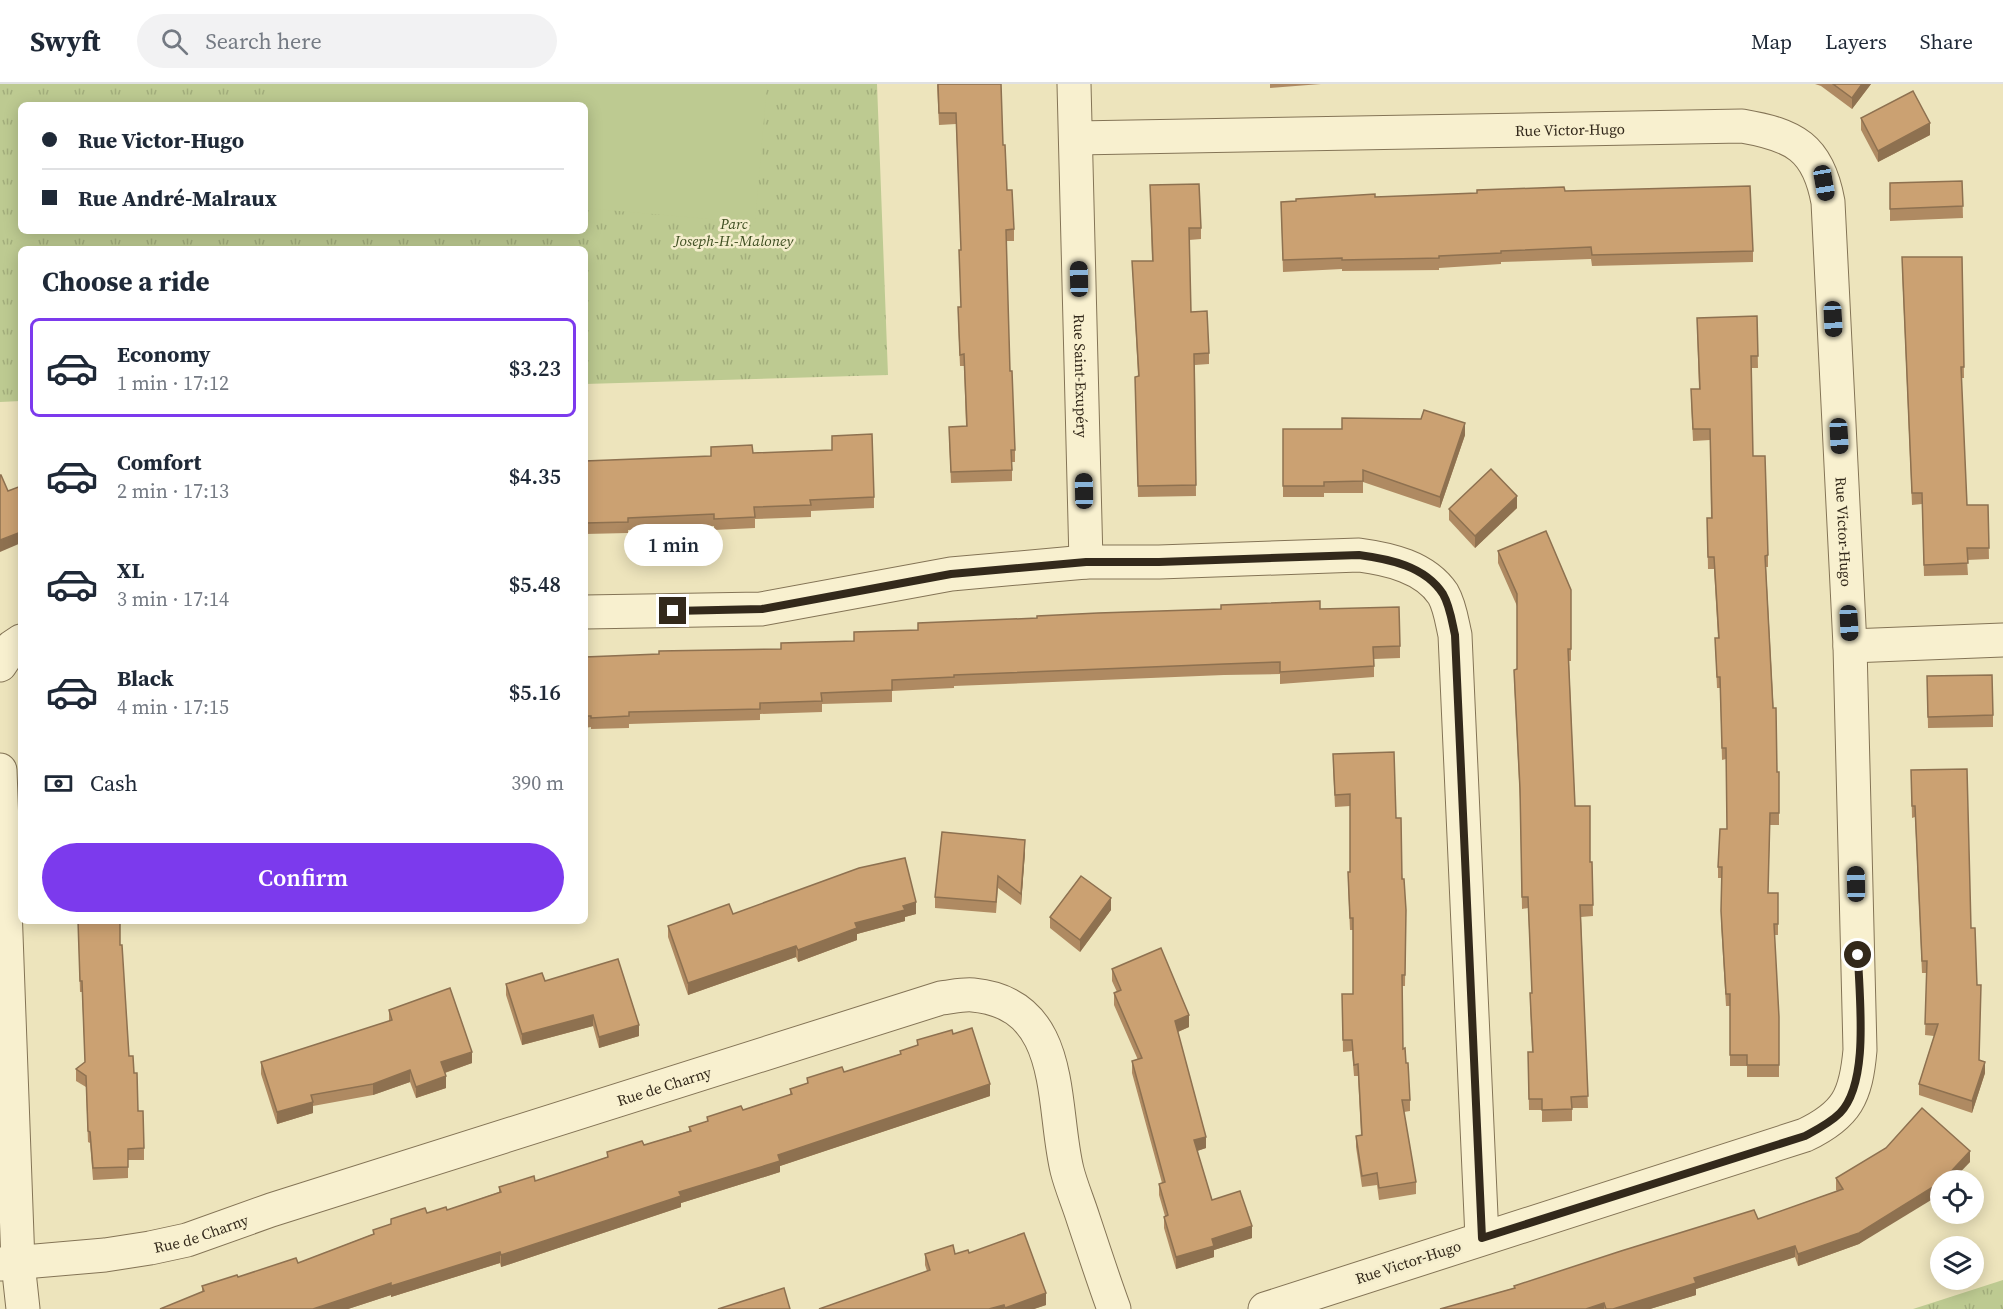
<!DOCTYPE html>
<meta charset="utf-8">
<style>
body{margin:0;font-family:"Source Serif 4",serif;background:#f2f2f3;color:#1f2937;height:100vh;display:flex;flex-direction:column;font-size:22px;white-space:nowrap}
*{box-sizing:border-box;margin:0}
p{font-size:20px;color:#747a83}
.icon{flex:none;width:33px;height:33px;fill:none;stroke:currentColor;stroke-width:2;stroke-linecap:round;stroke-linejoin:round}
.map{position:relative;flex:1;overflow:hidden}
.side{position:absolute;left:18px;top:162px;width:570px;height:678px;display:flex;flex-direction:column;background:#fff;border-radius:9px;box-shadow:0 3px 15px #0003}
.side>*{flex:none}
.top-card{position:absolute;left:18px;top:18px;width:570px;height:132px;border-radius:9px;box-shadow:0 3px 15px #0003;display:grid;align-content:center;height:132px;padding:0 24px;background:#fff}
.fabs{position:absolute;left:1930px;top:1086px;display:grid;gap:12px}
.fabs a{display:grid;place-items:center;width:54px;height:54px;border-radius:50%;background:#fff;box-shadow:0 3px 15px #0003;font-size:30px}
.end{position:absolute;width:27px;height:27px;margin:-14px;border:8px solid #33291b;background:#fff;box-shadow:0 0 0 3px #fff}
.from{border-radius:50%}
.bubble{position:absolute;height:42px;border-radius:21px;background:#fff;box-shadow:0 3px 15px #0003;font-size:20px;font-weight:600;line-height:42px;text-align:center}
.car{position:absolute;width:18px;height:36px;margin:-18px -9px;border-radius:8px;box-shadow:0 0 4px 2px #0007;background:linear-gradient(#222 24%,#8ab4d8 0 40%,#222 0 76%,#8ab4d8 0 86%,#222 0)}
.top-card b{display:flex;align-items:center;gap:21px;height:57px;font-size:22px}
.top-card b+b{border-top:2px solid #e0e1e3}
.top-card i{width:15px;height:15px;background:#1f2937}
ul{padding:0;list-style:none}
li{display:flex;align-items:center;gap:18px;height:99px;margin:0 12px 9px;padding:0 12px;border:3px solid transparent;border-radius:9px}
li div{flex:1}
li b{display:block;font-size:22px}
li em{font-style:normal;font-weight:600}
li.current{border-color:#7c3aed}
li>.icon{width:54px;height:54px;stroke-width:1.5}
h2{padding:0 24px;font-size:27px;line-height:72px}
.pay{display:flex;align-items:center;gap:15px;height:66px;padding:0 24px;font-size:22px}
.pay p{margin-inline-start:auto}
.button{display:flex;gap:12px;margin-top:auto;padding:12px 24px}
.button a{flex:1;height:69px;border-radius:36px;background:#7c3aed;color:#fff;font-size:24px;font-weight:600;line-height:69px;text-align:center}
header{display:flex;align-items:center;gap:36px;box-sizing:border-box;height:84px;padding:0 30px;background:#fff;border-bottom:2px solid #e0e1e3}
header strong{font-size:28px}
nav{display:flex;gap:33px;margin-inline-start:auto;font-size:21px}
.search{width:420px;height:54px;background:#f2f2f3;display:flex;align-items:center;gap:15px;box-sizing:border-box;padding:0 21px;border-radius:33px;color:#747a83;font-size:22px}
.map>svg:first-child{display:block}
</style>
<header>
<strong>Swyft</strong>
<div class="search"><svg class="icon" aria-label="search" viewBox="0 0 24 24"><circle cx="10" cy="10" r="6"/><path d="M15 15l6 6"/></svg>Search here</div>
<nav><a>Map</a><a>Layers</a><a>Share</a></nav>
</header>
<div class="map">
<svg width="2003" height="1225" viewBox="0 0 2003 1225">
<defs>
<pattern id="grass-tufts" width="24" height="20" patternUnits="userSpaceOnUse" patternTransform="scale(1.5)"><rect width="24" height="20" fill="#bdca91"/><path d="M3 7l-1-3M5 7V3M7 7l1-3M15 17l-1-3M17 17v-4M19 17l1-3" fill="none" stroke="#a3ae7c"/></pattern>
</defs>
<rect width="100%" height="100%" fill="#ede4bc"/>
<!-- grass -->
<g fill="url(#grass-tufts)" fill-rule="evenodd">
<path d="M 0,0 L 877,0 L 888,291 L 585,300 L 585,165 L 21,165 L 21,317 L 0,318 ZM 21,21 L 585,21 L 585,147 L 21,147 Z"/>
<polygon points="2003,1196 2003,1225 1913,1225"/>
</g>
<!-- garden -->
<polygon fill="#bdca91" points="273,0 767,0 755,139 585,124 585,21 271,21"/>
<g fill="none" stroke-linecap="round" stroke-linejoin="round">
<!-- minor casing -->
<g stroke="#847456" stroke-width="35">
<g id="minor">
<path id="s1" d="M 1074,0 L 1086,478"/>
<path id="s2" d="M 1076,54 L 1742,42 C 1794,51 1818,63 1828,118 L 1850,562 L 1860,966 C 1856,1012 1847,1031 1805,1051 L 1265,1225"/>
<path d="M 585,528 L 761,525 L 951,490 L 1086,478 L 1159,478 L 1359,471 C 1389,475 1425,483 1443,510 C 1450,522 1452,538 1455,551 L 1482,1154"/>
<polyline points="1850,562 2003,556"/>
<polyline points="0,581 12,563 21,557"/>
<polyline points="0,686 18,1179 23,1225"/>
<path id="s3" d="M 0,1180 L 105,1171 L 150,1164 L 187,1156 L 271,1126 L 941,914 C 951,913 963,910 973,911 C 1067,920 1051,1020 1067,1086 C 1071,1102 1078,1118 1083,1134 C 1093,1164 1103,1195 1114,1225"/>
</g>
</g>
<!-- minor -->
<use href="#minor" stroke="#f8f0cf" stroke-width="33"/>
</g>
<!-- wall -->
<g fill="#af8a62">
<polygon points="937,0 1003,61 1007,106 1014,145 1014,157 1006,157 1010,287 1015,366 1015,378 1012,378 1012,397 951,399 949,354 966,342 964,282 960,282 958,235 961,223 959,166 961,166 956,40 939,41"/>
<polygon points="1270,0 1321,0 1270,4"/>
<polygon points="1815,0 1871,0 1852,25 1821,2"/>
<polygon points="1861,34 1930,51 1878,78 1861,46"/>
<polygon points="1962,97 1963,134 1890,137 1890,99"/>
<polygon points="1565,107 1753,167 1753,178 1592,182 1591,175 1501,178 1501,180 1439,184 1439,186 1342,187 1342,185 1283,188 1281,118 1375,113"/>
<polygon points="1150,113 1201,144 1201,155 1189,156 1191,228 1209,269 1209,280 1195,281 1196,412 1138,413 1135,293 1138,292 1132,177 1152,177"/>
<polygon points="1962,173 1964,294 1961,294 1967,421 1988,421 1989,475 1967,476 1968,491 1924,492 1922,420 1912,421 1902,185"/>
<polygon points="1757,232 1758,284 1751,284 1753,372 1768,471 1768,483 1766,483 1777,688 1779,688 1779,741 1770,741 1768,809 1778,809 1778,851 1774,851 1779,933 1779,993 1747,993 1747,982 1730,982 1730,922 1726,922 1721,839 1722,794 1718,794 1718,783 1727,745 1726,675 1722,676 1720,604 1717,604 1715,554 1718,554 1714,485 1708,485 1707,434 1711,434 1710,356 1693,357 1691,316 1699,305 1697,245"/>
<polygon points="1283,345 1465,351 1440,424 1363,398 1363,409 1324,409 1324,413 1283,413"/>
<polygon points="711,372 874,413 874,424 811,427 811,433 755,435 755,444 714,446 714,442 628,446 628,449 585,450 585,377"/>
<polygon points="1517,424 1475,464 1449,436 1449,425"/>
<polygon points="1498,467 1571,506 1571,577 1569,577 1575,722 1590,778 1592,778 1593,832 1581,833 1588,1024 1572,1024 1572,1037 1542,1038 1542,1026 1529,1026 1528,968 1532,968 1530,920 1530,909 1532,909 1528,824 1522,825 1520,716 1514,597 1514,586 1517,585 1517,522 1498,479"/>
<polygon points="1320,525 1400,562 1400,574 1374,575 1374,593 1280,600 1280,590 1224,591 954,602 954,604 892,607 892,618 822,620 822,628 760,630 760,636 629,640 629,644 591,645 591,643 585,644 585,573 781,565 854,557 918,546"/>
<polygon points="1927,592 1993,631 1993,643 1928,644"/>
<polygon points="1333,682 1396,734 1406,826 1405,902 1402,902 1403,965 1410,1016 1410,1027 1404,1028 1416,1098 1416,1110 1379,1116 1377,1101 1362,1103 1356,1063 1356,1052 1361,1051 1358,992 1354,992 1352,967 1343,968 1342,910 1353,910 1353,846 1350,846 1348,800 1350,788 1350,722 1335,723"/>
<polygon points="1911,686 1971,844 1979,976 1985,989 1972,1029 1919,1011 1919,1000 1934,952 1925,951 1927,889 1922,889 1915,733 1912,734"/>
<polygon points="1025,768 1021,821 998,804 996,829 935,824 935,813"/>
<polygon points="1111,826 1080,868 1050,844 1050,833"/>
<polygon points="733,830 916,830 905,833 905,837 857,850 857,856 798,878 796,873 688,911 668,853 668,842"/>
<polygon points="78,837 120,861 129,972 134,989 138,1027 144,1064 144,1076 128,1076 128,1094 93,1096 90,1059 88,1058 86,1003 76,997 76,985 85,978 82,908 80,908"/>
<polygon points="1112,885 1189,943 1178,948 1206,1064 1197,1067 1212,1116 1252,1154 1214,1166 1214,1173 1176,1185 1164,1144 1164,1133 1165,1132 1159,1111 1159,1100 1162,1099 1132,989 1132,977 1138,976 1114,921 1114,909 1117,908 1112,897"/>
<polygon points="545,897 639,952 599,964 593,942 522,961 506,911 506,900"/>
<polygon points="389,926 472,979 445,989 446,1004 416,1014 410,998 373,1011 313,1022 313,1029 277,1040 261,990 261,978 389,937"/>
<polygon points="953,950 990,1012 780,1082 780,1088 681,1119 681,1123 501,1183 500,1179 391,1213 391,1211 348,1225 160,1225 202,1208 202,1202 298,1179 373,1150 373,1146 391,1140 391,1135 447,1126 499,1108 499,1103 535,1097 607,1073 607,1068 644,1061 689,1047 689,1043 707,1038 707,1033 743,1026 790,1011 790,1005 807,999 807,994 844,988 900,970 900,967 917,962 917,956"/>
<polygon points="1970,1078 1859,1160 1798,1182 1795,1173 1696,1205 1696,1211 1650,1225 1440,1225 1514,1204 1514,1202 1758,1135 1837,1107 1836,1106 1836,1094"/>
<polygon points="969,1169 1046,1221 1034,1225 819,1225 927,1187 925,1181 925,1170"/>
</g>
<!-- shaded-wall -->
<g fill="#8e7150">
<polygon points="1862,0 1871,0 1852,25 1852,14"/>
<polygon points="1930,39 1930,51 1878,78 1878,67"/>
<polygon points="1465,339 1465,351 1440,424 1440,413"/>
<polygon points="1517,412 1517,424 1475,464 1475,452"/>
<polygon points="21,448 21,459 0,468 0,456"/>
<polygon points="1025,756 1025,768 1021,821 1021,810"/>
<polygon points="1111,814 1111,826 1080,868 1080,856"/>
<polygon points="916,818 916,830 905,833 905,837 857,850 857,856 798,878 798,866 855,839 903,822"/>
<polygon points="796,862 796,873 688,911 688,899"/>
<polygon points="593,931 593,942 522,961 522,950"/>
<polygon points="1189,931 1189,943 1175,949 1175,937"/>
<polygon points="639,941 639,952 599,964 599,953"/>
<polygon points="472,968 472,979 441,990 441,978"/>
<polygon points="1985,978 1985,989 1972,1029 1972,1017"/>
<polygon points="410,986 410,998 373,1011 373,1000"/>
<polygon points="446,992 446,1004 416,1014 416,1003"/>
<polygon points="990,1000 990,1012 780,1082 780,1088 681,1119 681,1123 501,1183 501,1171 679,1108 778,1071"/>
<polygon points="313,1018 313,1029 277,1040 277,1028"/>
<polygon points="1206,1053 1206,1064 1194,1068 1194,1056"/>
<polygon points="1970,1067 1970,1078 1953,1096 1943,1096"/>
<polygon points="1941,1098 1941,1110 1859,1160 1798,1182 1798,1170"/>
<polygon points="1252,1142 1252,1154 1214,1166 1214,1173 1176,1185 1176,1173 1212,1155"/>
<polygon points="1795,1162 1795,1173 1696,1205 1696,1211 1650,1225 1613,1225 1694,1194"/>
<polygon points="500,1168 500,1179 391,1213 391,1202"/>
<polygon points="391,1199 391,1211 348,1225 313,1225"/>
<polygon points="1046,1209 1046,1221 1034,1225 1005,1225 1005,1224"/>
<polygon points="1604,1219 1604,1225 1586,1225"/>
<polygon points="1004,1221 1004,1225 989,1225"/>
</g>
<!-- building -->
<g fill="#cba172" stroke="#8e7150" stroke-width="1.5">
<polygon points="938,0 1001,0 1003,61 1005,61 1007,106 1012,106 1014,145 1006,146 1010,287 1012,287 1015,366 1011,366 1012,386 951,388 949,343 967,342 964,270 960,271 958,223 961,223 959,166 961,166 956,29 939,29"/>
<polygon points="1833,0 1862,0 1852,14"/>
<polygon points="1913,7 1930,39 1878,67 1861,34"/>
<polygon points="1962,97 1963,122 1890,125 1890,99"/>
<polygon points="1199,100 1201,144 1189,144 1191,228 1207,227 1209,269 1194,270 1196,401 1138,402 1135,293 1139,292 1132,177 1153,177 1150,101"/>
<polygon points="1750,102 1753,167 1592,171 1591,163 1501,167 1501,169 1439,172 1439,174 1342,176 1342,174 1283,176 1281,118 1296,117 1296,115 1375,110 1375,113 1477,109 1477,106 1564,103 1565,107"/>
<polygon points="1902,173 1962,173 1964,283 1961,283 1967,421 1988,421 1989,464 1967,464 1968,479 1924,481 1922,409 1912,409"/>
<polygon points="1757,232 1758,272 1751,272 1753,372 1765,372 1768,471 1765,472 1773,624 1776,624 1777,688 1779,688 1779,729 1770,729 1768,809 1778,809 1778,840 1774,840 1779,933 1779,981 1747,981 1747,971 1730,971 1730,910 1726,910 1721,827 1722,783 1718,783 1720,745 1727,745 1726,664 1722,664 1720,593 1717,593 1715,554 1719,554 1714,473 1708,473 1707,434 1712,434 1710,345 1693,345 1691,305 1700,305 1697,234"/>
<polygon points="1424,326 1465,339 1440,413 1363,386 1363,397 1324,398 1324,402 1283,402 1283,345 1342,345 1342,334 1421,335"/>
<polygon points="872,350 874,413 810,416 811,421 754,423 755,433 714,435 714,430 628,434 628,438 585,439 585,377 711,372 711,363 752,361 753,369 832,366 832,352"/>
<polygon points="1491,385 1517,412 1475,452 1449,425"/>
<polygon points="0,391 1,391 8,407 21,402 21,448 0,456"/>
<polygon points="1546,447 1571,506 1571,565 1568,565 1575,722 1590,722 1590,778 1592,778 1593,821 1580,821 1588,1012 1571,1013 1572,1025 1542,1026 1542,1015 1529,1015 1528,968 1533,968 1530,909 1532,909 1528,813 1522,813 1520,705 1514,586 1517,585 1517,510 1498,467"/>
<polygon points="1320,517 1320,525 1399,523 1400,562 1373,563 1374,582 1280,588 1280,578 1224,580 954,591 954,593 892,596 892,606 821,609 822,617 760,619 760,625 629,628 629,632 591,634 591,632 585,632 585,573 659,570 659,567 781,565 781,559 854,557 854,548 918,546 918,539 1037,534 1037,532 1098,529 1221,525 1221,521"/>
<polygon points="1992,591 1993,631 1928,633 1927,592"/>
<polygon points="1394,668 1396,734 1401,734 1402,795 1404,795 1406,826 1405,891 1402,891 1403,965 1405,964 1406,979 1408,979 1410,1016 1402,1016 1416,1098 1379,1104 1377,1089 1362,1092 1356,1052 1362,1051 1358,980 1354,981 1352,956 1343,956 1342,910 1353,910 1353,834 1350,834 1348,788 1350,788 1350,710 1335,711 1333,670"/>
<polygon points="1967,685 1971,844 1975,844 1977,901 1981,901 1979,976 1985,978 1972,1017 1919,1000 1938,940 1925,940 1927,877 1922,877 1915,722 1912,722 1911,686"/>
<polygon points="942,748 1025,756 1021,810 998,792 996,818 935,813"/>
<polygon points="905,774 916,818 903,822 905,826 855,839 857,844 798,866 796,862 688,899 668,842 729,820 733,830 859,784"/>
<polygon points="1081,792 1111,814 1080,856 1050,833"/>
<polygon points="78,837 120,837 120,861 122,861 129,972 133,972 134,989 137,989 138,1027 143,1027 144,1064 128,1065 128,1083 93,1084 90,1048 88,1047 86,992 76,985 85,978 82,897 80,897"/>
<polygon points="1161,864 1189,931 1175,937 1206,1053 1194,1056 1212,1116 1240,1107 1252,1142 1212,1155 1214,1162 1176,1173 1164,1133 1168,1131 1159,1100 1165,1098 1132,977 1142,974 1114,909 1121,906 1112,885"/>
<polygon points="618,875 639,941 599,953 593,931 522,950 506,900 542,889 545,897"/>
<polygon points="450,904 472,968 441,978 446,992 416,1003 410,986 373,1000 311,1011 313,1018 277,1028 261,978 392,936 389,926"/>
<polygon points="972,944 990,1000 778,1071 780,1077 679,1108 681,1112 501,1171 500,1168 391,1202 391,1199 313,1225 160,1225 204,1207 202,1202 237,1191 238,1193 296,1174 298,1179 374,1150 373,1146 391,1140 391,1135 425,1124 427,1129 446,1123 447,1126 501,1108 499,1103 534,1092 535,1097 608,1073 607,1068 642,1057 644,1061 691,1047 689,1043 708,1037 707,1033 741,1022 743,1026 792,1010 790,1005 808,999 807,994 842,983 844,988 901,970 900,967 918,961 917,956 952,946 953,950"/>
<polygon points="1922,1024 1970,1067 1943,1096 1941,1096 1941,1098 1859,1149 1798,1170 1795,1162 1694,1194 1696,1199 1613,1225 1606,1225 1604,1219 1586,1225 1440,1225 1515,1204 1514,1202 1621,1167 1754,1126 1758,1135 1843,1105 1836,1094 1886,1064"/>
<polygon points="1024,1149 1046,1209 1005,1224 1004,1221 989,1225 819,1225 930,1186 925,1170 953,1161 955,1170 968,1166 969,1169"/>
<polygon points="784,1204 790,1225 718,1225"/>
</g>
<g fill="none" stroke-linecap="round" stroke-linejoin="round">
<!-- route -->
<path stroke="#33291b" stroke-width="8" d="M 673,527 L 762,525 L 951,490 L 1086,478 L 1159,478 L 1359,471 C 1389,475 1425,482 1443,510 C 1450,522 1452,538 1455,551 L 1482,1154 L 1805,1052 C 1818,1045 1830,1039 1840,1029 C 1870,998 1859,913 1858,871"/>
</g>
<g text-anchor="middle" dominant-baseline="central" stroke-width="5" stroke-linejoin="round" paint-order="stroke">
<!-- street labels -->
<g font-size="15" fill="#33291b" stroke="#f4edcc">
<text stroke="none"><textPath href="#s2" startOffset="494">Rue Victor-Hugo</textPath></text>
<text stroke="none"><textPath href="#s1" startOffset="292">Rue Saint-Exupéry</textPath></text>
<text stroke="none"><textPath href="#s2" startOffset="1122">Rue Victor-Hugo</textPath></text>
<text stroke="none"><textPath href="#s3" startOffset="690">Rue de Charny</textPath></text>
<text stroke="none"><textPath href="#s3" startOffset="204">Rue de Charny</textPath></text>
<text transform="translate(1408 1178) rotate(-18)">Rue Victor-Hugo</text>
</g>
<!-- park labels -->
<g font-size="15" font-style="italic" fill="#3f4f22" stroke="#f4edcc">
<text x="734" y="139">Parc<tspan x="734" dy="17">Joseph-H.-Maloney</tspan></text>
</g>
</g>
</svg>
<div class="fabs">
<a><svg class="icon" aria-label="locate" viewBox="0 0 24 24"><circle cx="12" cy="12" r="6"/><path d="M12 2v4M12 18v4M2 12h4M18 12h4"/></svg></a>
<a><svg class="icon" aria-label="layers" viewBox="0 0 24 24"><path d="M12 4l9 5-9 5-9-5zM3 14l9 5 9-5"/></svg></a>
</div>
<i class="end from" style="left:1858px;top:871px"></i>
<i class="end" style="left:673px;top:527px"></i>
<div class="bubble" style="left:624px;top:440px;width:99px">1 min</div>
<i class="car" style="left:1824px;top:99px;rotate:170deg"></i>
<i class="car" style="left:1079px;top:195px;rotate:359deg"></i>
<i class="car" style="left:1833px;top:235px;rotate:177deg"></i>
<i class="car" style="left:1839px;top:352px;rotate:177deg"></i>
<i class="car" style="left:1084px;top:407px;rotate:359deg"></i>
<i class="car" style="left:1849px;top:539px;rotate:177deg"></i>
<i class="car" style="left:1856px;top:800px;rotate:359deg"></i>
<div class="top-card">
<b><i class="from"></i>Rue Victor-Hugo</b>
<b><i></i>Rue André-Malraux</b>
</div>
<section class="side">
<h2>Choose a ride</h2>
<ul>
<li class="current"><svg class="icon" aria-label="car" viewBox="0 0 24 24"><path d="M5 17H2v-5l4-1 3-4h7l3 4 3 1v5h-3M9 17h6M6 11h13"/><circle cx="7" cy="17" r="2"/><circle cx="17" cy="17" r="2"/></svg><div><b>Economy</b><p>1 min · 17:12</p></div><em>$3.23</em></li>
<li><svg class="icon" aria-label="car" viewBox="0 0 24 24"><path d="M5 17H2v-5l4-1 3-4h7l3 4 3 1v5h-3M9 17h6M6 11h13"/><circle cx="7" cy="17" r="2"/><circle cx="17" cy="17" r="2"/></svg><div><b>Comfort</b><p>2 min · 17:13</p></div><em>$4.35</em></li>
<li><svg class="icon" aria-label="car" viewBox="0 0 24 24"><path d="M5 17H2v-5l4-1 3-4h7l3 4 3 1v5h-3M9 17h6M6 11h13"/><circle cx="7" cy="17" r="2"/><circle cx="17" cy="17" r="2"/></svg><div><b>XL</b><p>3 min · 17:14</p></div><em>$5.48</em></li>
<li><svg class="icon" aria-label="car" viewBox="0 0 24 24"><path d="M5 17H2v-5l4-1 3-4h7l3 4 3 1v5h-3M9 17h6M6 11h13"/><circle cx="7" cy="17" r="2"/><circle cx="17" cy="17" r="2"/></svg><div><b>Black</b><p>4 min · 17:15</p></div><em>$5.16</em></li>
</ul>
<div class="pay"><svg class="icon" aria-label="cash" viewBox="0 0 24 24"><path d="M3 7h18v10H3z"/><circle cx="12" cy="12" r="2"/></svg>Cash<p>390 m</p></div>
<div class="button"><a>Confirm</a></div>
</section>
</div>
